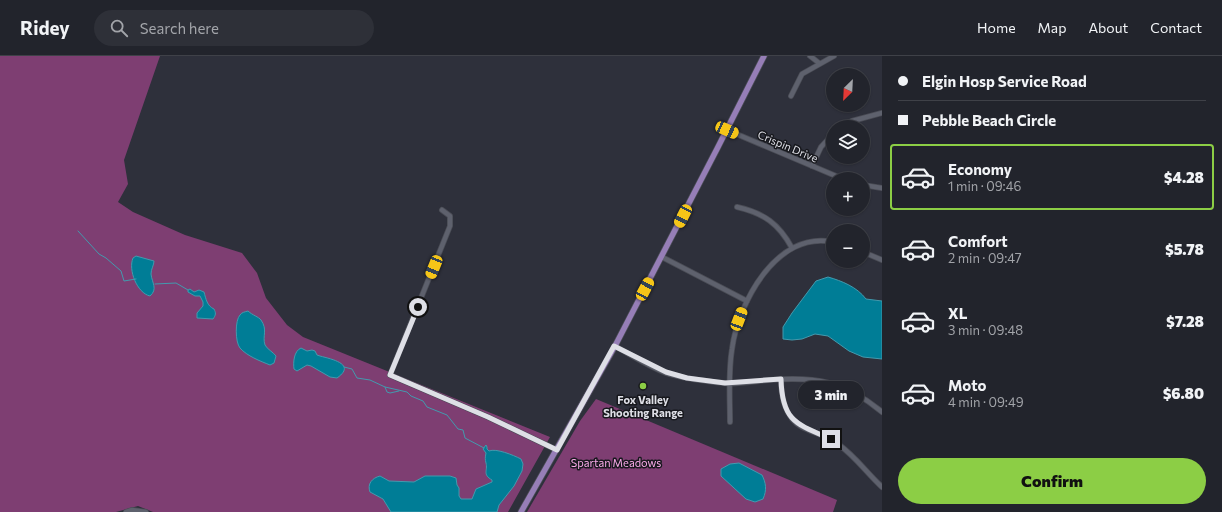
<!DOCTYPE html>
<meta charset="utf-8">
<style>
body{margin:0;font-family:Commissioner,sans-serif;background:#2e3038;color:#f1f3f6;height:100vh;display:flex;flex-direction:column;font-size:15px;white-space:nowrap}
*{box-sizing:border-box;margin:0}
p{font-size:13px;color:#a2a4a9}
.icon{flex:none;width:22px;height:22px;fill:none;stroke:currentColor;stroke-width:2;stroke-linecap:round;stroke-linejoin:round}
.map{position:relative;flex:1;overflow:hidden}
.panel{display:flex;flex-direction:column;background:#22242c;width:340px}
.panel>*{flex:none}
.hud{display:grid;align-content:center;height:88px;padding:0 16px;background:#22242c}
.needle{width:26px;rotate:204deg}
.controls{position:absolute;left:826px;top:12px;display:grid;gap:8px}
.controls a{display:grid;place-items:center;width:44px;height:44px;border-radius:50%;background:#22242c;box-shadow:0 1px 3px #0004,0 0 0 1px #3f4148;font-size:20px}
.end{position:absolute;width:18px;height:18px;margin:-9px;border:5px solid #dedfe6;background:#111;box-shadow:0 0 0 2px #111}
.from{border-radius:50%}
.bubble{position:absolute;height:28px;border-radius:14px;background:#22242c;box-shadow:0 1px 3px #0004,0 0 0 1px #3f4148;font-size:13px;font-weight:800;line-height:28px;text-align:center}
.car{position:absolute;width:12px;height:24px;margin:-12px -6px;border-radius:5px;box-shadow:0 0 3px 1px #0007;background:linear-gradient(#f5c518 24%,#345 0 40%,#f5c518 0 76%,#345 0 86%,#f5c518 0)}
.hud b{display:flex;align-items:center;gap:14px;height:38px;font-size:15px}
.hud b+b{border-top:1px solid #3f4148}
.hud i{width:10px;height:10px;background:#f1f3f6}
ul{padding:0;list-style:none}
li{display:flex;align-items:center;gap:12px;height:66px;margin:0 8px 6px;padding:0 8px;border:2px solid transparent;border-radius:4px}
li div{flex:1}
li b{display:block;font-size:15px}
li em{font-style:normal;font-weight:800}
li.on{border-color:#8cce45}
li>.icon{width:36px;height:36px;stroke-width:1.5}
.button{display:flex;gap:8px;margin-top:auto;padding:8px 16px}
.button a{flex:1;height:46px;border-radius:24px;background:#8cce45;color:#111;font-size:16px;font-weight:800;line-height:46px;text-align:center}
header{display:flex;align-items:center;gap:24px;box-sizing:border-box;height:56px;padding:0 20px;background:#22242c;border-bottom:1px solid #3f4148}
header strong{font-size:19px}
nav{display:flex;gap:22px;margin-inline-start:auto;font-size:14px}
.search{width:280px;height:36px;background:#2e3038;display:flex;align-items:center;gap:10px;box-sizing:border-box;padding:0 14px;border-radius:22px;color:#a2a4a9;font-size:15px}
main{display:flex;flex:1;min-height:0}
.map>svg:first-child{display:block}
</style>
<header>
<strong>Ridey</strong>
<div class="search"><svg class="icon" aria-label="search" viewBox="0 0 24 24"><circle cx="10" cy="10" r="6"/><path d="M15 15l6 6"/></svg>Search here</div>
<nav><a>Home</a><a>Map</a><a>About</a><a>Contact</a></nav>
</header>
<main>
<div class="map">
<svg width="882" height="456" viewBox="0 0 882 456">
<rect width="100%" height="100%" fill="#2e303b"/>
<!-- green -->
<g fill="#7e3e72">
<polygon points="0,0 160,0 124,104 128,128 118,146 133,156 185,179 242,197 257,217 266,242 287,269 303,281 550,381 508,456 153,456 138,450 116,456 0,456"/>
<polygon points="596,343 837,444 833,456 527,456 580,365"/>
</g>
<!-- water -->
<g fill="#007d96" stroke="#439aae">
<path d="M 136,200 L 154,205 C 154,209 151,213 151,218 C 152,227 158,233 150,240 C 137,237 128,214 133,202 Z"/>
<path d="M 828,221 C 842,225 857,231 866,243 L 882,245 L 882,303 L 863,301 L 849,295 L 828,280 L 815,278 L 802,283 L 792,284 L 783,283 L 783,271 L 792,257 L 816,225 Z"/>
<path d="M 190,233 L 194,236 L 199,234 L 204,236 C 206,243 207,250 214,253 C 216,257 216,259 213,263 L 197,262 L 197,257 L 203,250 L 203,246 L 200,240 L 195,240 L 188,236 L 188,234 Z"/>
<path d="M 248,255 C 252,259 259,261 261,264 C 268,274 262,280 265,289 C 267,293 273,296 276,300 L 274,307 L 270,309 C 260,305 247,300 240,292 C 235,286 235,264 240,259 C 242,256 245,256 248,255 Z"/>
<path d="M 301,292 L 307,295 L 312,294 L 315,295 L 317,299 L 320,300 C 331,303 357,308 337,322 L 330,321 L 311,310 L 307,309 L 297,315 L 294,313 C 293,306 294,295 301,292 Z"/>
<path d="M 486,389 L 487,391 L 487,393 L 489,395 C 496,392 513,399 521,403 L 523,408 L 522,415 L 514,430 L 499,449 L 497,456 L 391,456 L 383,443 L 370,436 C 367,428 372,422 380,420 L 389,425 L 414,426 L 425,420 L 450,420 L 456,422 L 457,429 L 459,432 L 459,440 L 461,443 L 472,443 L 476,433 L 492,426 L 492,424 C 482,418 488,415 486,407 C 485,403 485,402 486,397 L 483,393 Z"/>
<path d="M 739,407 L 762,419 C 766,427 767,434 763,443 L 755,446 L 746,443 L 721,420 L 721,413 L 730,408 Z"/>
</g>
<g fill="none" stroke-linecap="round" stroke-linejoin="round">
<!-- stream -->
<g stroke="#439aae" stroke-width="1">
<polyline points="78,175 99,198 106,202 121,215 124,225 136,223"/>
<polyline points="155,228 176,227 188,234"/>
<polyline points="344,311 352,313 357,322 370,324 385,331 407,336 411,340 423,345 427,351 447,359 458,373 463,374 465,382 484,392"/>
<polyline points="385,331 387,336 390,337 399,335"/>
</g>
<!-- minor casing -->
<g stroke="#4a4c55" stroke-width="6">
<g id="minor">
<polyline points="810,0 819,7"/>
<polyline points="791,40 802,18 834,0"/>
<polyline points="841,71 852,65 882,57"/>
<polyline points="727,74 843,123"/>
<polyline points="812,110 821,91 833,78"/>
<polyline points="863,129 882,132"/>
<path d="M 737,151 C 764,157 779,168 792,192"/>
<polyline points="442,154 450,160 450,170 390,319 488,361 557,394"/>
<polyline points="863,196 882,204"/>
<polyline points="662,201 747,245"/>
<path d="M 615,290 C 631,299 648,310 666,317 C 684,323 704,325 723,327 C 738,329 754,325 769,324 C 815,320 845,325 882,356"/>
<path d="M 781,323 C 781,340 785,362 802,371 C 814,377 827,380 838,388 C 855,400 867,417 882,431"/>
<path d="M 730,366 C 730,342 728,317 732,293 C 738,247 777,174 833,186"/>
<polyline points="126,456 132,454 146,456"/>
</g>
</g>
<!-- major casing -->
<g stroke="#4a4c55" stroke-width="7">
<polyline id="major" points="521,456 615,290 718,91 764,0"/>
</g>
<!-- minor -->
<use href="#minor" stroke="#5e616d" stroke-width="4.5"/>
<!-- major -->
<use href="#major" stroke="#967eb7" stroke-width="5.5"/>
</g>
<g fill="none" stroke-linecap="round" stroke-linejoin="round">
<!-- route -->
<path stroke="#dedfe6" stroke-width="5" d="M 418,251 L 390,319 L 488,361 L 557,394 L 614,290 L 666,316 L 687,322 L 725,327 L 781,323 C 782,365 796,368 831,383"/>
</g>
<!-- markers -->
<circle fill="#8cce45" stroke="#17181d" stroke-width="1.5" cx="643" cy="330" r="4"/>
<g text-anchor="middle" dominant-baseline="central" stroke-width="3" stroke-linejoin="round" paint-order="stroke">
<!-- street labels -->
<g font-size="11" fill="#dedfe6" stroke="#17181d">
<text transform="translate(788 90) rotate(23)">Crispin Drive</text>
</g>
<!-- poi labels -->
<g font-size="11" font-weight="bold" fill="#dedfe6" stroke="#17181d">
<text x="643" y="343">Fox Valley<tspan x="643" dy="13">Shooting Range</tspan></text>
</g>
<!-- park labels -->
<g font-size="11" fill="#fbabea" stroke="#17181d">
<text x="616" y="406">Spartan Meadows</text>
</g>
</g>
</svg>
<div class="controls">
<a><svg class="needle" viewBox="-14 -14 28 28"><path d="M0-13l5 13h-10z" fill="#e53935"/><path d="M0 13l5-13h-10z" fill="#a2a4a9"/></svg></a>
<a><svg class="icon" aria-label="layers" viewBox="0 0 24 24"><path d="M12 4l9 5-9 5-9-5zM3 14l9 5 9-5"/></svg></a>
<a>+</a>
<a>−</a>
</div>
<i class="end from" style="left:418px;top:251px"></i>
<i class="end" style="left:831px;top:383px"></i>
<div class="bubble" style="left:798px;top:325px;width:66px">3 min</div>
<i class="car" style="left:727px;top:74px;rotate:114deg"></i>
<i class="car" style="left:683px;top:160px;rotate:207deg"></i>
<i class="car" style="left:434px;top:211px;rotate:202deg"></i>
<i class="car" style="left:645px;top:233px;rotate:28deg"></i>
<i class="car" style="left:739px;top:263px;rotate:21deg"></i>
</div>
<section class="panel">
<div class="hud">
<b><i class="from"></i>Elgin Hosp Service Road</b>
<b><i></i>Pebble Beach Circle</b>
</div>
<ul>
<li class="on"><svg class="icon" aria-label="car" viewBox="0 0 24 24"><path d="M5 17H2v-5l4-1 3-4h7l3 4 3 1v5h-3M9 17h6M6 11h13"/><circle cx="7" cy="17" r="2"/><circle cx="17" cy="17" r="2"/></svg><div><b>Economy</b><p>1 min · 09:46</p></div><em>$4.28</em></li>
<li><svg class="icon" aria-label="car" viewBox="0 0 24 24"><path d="M5 17H2v-5l4-1 3-4h7l3 4 3 1v5h-3M9 17h6M6 11h13"/><circle cx="7" cy="17" r="2"/><circle cx="17" cy="17" r="2"/></svg><div><b>Comfort</b><p>2 min · 09:47</p></div><em>$5.78</em></li>
<li><svg class="icon" aria-label="car" viewBox="0 0 24 24"><path d="M5 17H2v-5l4-1 3-4h7l3 4 3 1v5h-3M9 17h6M6 11h13"/><circle cx="7" cy="17" r="2"/><circle cx="17" cy="17" r="2"/></svg><div><b>XL</b><p>3 min · 09:48</p></div><em>$7.28</em></li>
<li><svg class="icon" aria-label="car" viewBox="0 0 24 24"><path d="M5 17H2v-5l4-1 3-4h7l3 4 3 1v5h-3M9 17h6M6 11h13"/><circle cx="7" cy="17" r="2"/><circle cx="17" cy="17" r="2"/></svg><div><b>Moto</b><p>4 min · 09:49</p></div><em>$6.80</em></li>
</ul>
<div class="button"><a>Confirm</a></div>
</section>
</main>
